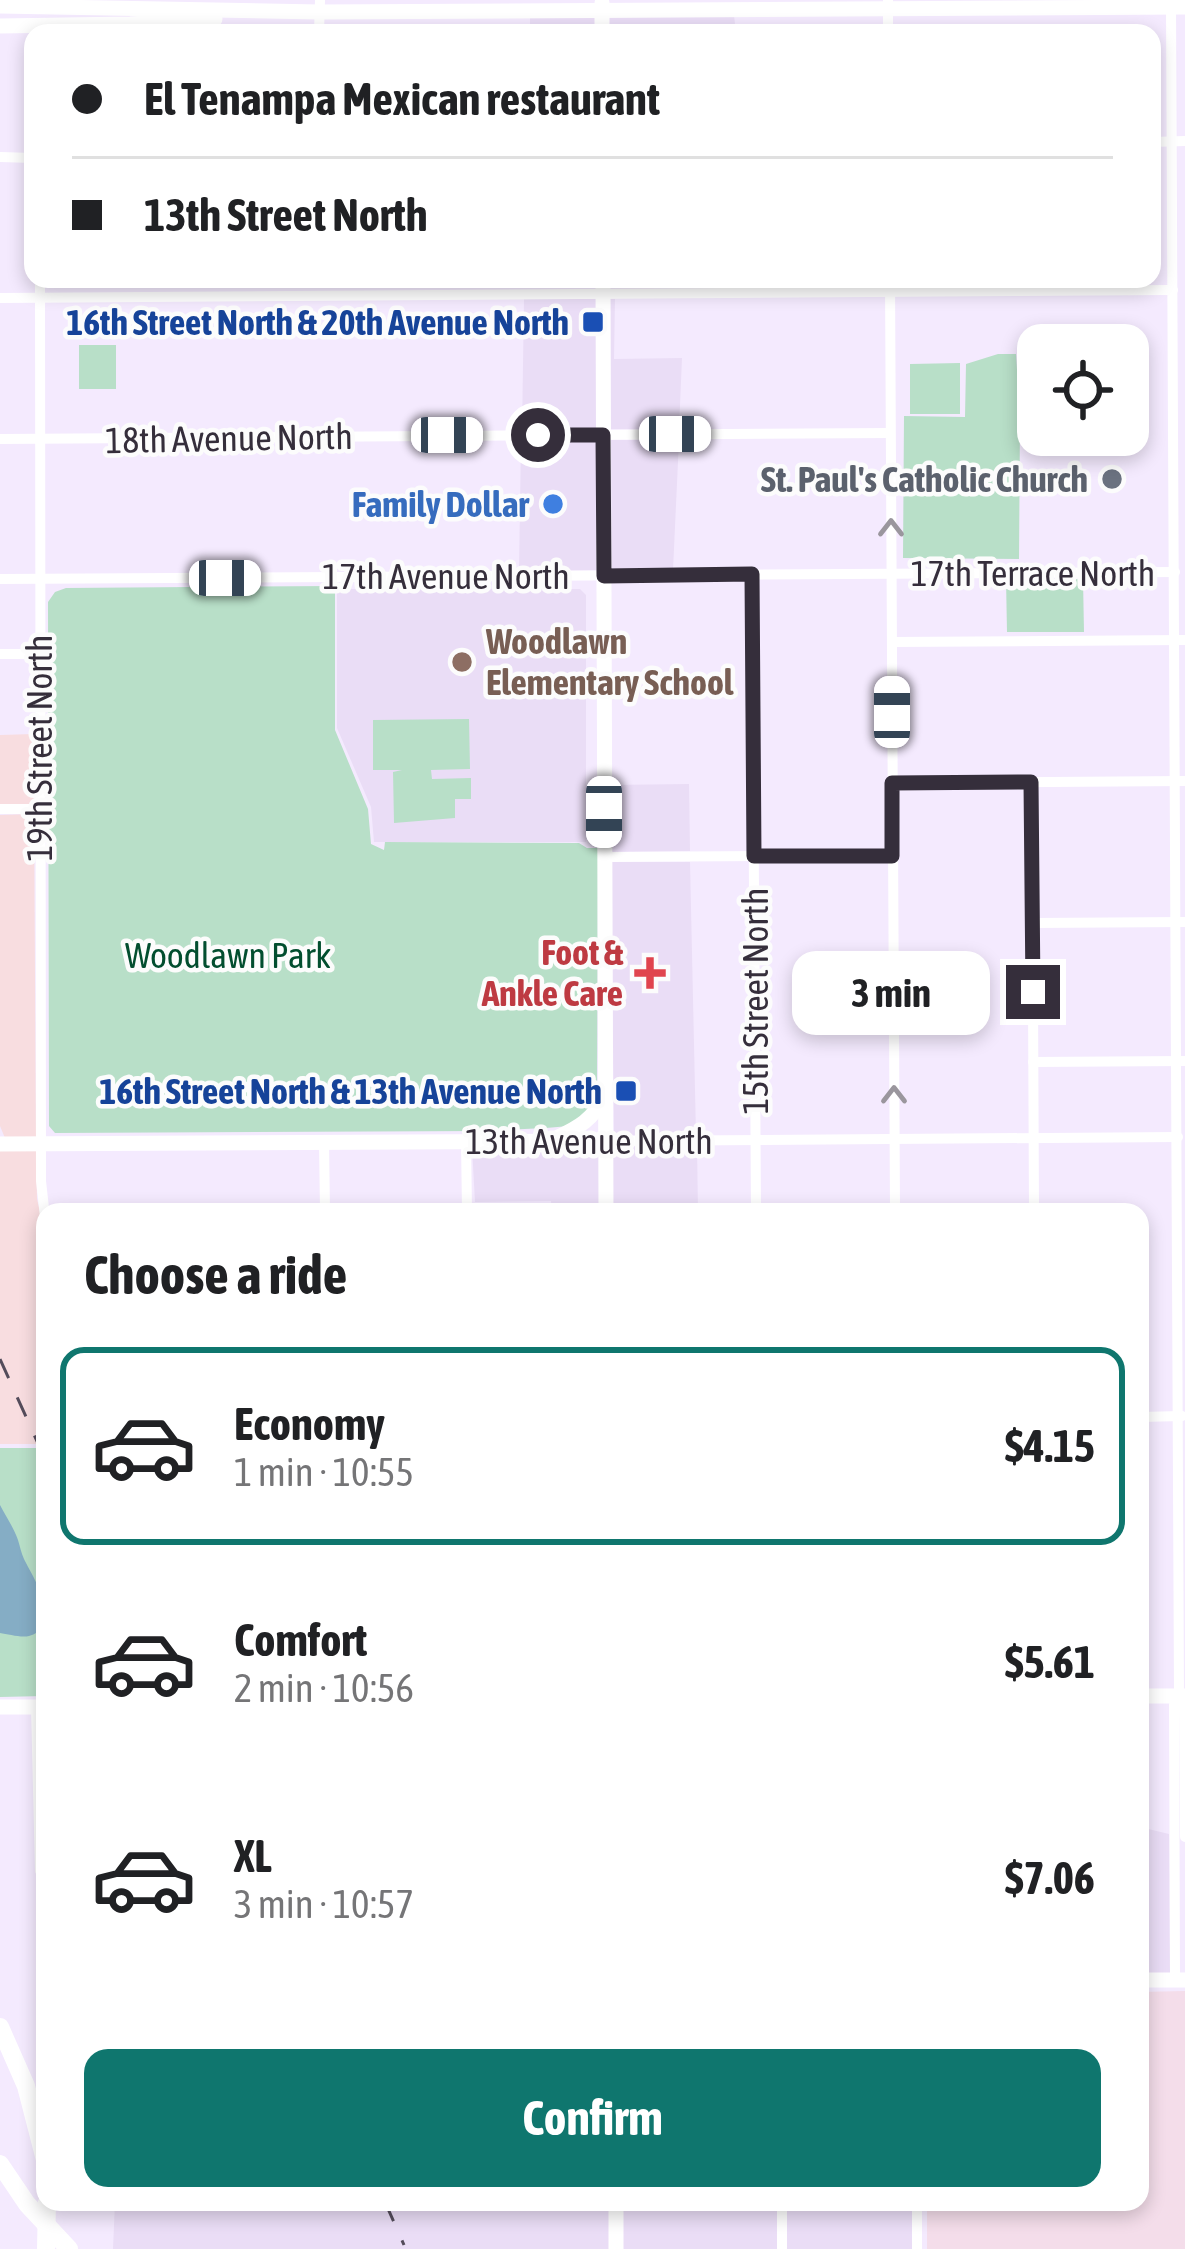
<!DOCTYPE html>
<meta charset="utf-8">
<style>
body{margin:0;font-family:"Asap Condensed",sans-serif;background:#f2f2f2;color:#202124;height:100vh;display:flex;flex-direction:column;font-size:45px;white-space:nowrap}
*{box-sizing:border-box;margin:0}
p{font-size:39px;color:#757577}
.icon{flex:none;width:66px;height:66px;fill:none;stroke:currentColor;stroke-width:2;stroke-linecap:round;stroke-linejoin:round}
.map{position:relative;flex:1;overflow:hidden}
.sheet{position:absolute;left:36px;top:1203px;width:1113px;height:1008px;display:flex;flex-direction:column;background:#fff;border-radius:24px;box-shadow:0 6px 18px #0003}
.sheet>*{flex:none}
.hud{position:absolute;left:24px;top:24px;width:1137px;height:264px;border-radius:24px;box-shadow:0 6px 18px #0003;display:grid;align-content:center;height:264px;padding:0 48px;background:#fff}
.fabs{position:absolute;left:1017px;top:324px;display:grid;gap:24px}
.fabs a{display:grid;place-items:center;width:132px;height:132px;border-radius:24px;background:#fff;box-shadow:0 6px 18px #0003;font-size:60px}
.end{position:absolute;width:54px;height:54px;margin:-27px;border:15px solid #352e3b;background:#fff;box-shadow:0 0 0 6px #fff}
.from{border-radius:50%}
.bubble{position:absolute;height:84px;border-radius:24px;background:#fff;box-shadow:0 6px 18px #0003;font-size:39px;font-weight:700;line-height:84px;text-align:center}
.car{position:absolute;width:36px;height:72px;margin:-36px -18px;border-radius:15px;box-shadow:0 0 9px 3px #0007;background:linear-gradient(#fff 24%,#345 0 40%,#fff 0 76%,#345 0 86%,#fff 0)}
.hud b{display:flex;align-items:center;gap:42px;height:114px;font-size:45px}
.hud b+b{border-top:3px solid #e0e0e0}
.hud i{width:30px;height:30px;background:#202124}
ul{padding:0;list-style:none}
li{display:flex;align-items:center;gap:36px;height:198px;margin:0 24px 18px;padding:0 24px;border:6px solid transparent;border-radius:24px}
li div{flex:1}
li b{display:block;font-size:45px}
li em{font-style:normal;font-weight:700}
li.active{border-color:#0f766e}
li>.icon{width:108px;height:108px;stroke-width:1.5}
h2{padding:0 48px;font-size:54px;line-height:144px}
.button{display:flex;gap:24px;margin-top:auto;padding:24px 48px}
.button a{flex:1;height:138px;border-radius:24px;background:#0f766e;color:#fff;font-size:48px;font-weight:700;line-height:138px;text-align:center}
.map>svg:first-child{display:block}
</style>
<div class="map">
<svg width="1185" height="2249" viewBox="0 0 1185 2249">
<rect width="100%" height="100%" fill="#f4eafe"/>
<!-- built -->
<g fill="#eaddf6">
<polygon points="734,15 736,33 607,33 607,16"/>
<rect x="530" y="16" width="67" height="17"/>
<polygon points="524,299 598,299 598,429 522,430"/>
<polygon points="607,299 615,299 614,359 682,358 679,429 608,429"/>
<polygon points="598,440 599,570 519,571 521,441"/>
<polygon points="608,440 679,440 673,570 608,570"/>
<polygon points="337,589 580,589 586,595 586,842 374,842 371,807 337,728"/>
<polygon points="689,784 690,851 611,852 610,785"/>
<polygon points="611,862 690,862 696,1135 614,1135"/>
<polygon points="697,1145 698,1212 610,1212 610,1146"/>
<polygon points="601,1146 601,1212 552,1212 551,1201 475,1202 472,1147"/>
<polygon points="1140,1827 1169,1834 1170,1974 1140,1975"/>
<polygon points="115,2202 611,2202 611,2249 113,2249"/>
<polygon points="621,2202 719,2202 720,2208 777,2207 777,2249 621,2249"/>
<polygon points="845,2202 912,2202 912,2249 786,2249 787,2207 844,2207"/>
</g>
<!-- industrial -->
<g fill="#f8dde0">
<polygon points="34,734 34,804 0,804 0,735"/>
<polygon points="34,814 36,1138 5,1138 0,1126 0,815"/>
<polygon points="36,1149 37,1199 45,1232 45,1449 40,1444 0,1444 0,1151"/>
</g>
<!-- medical -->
<polygon fill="#f4ddea" points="1185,1991 1185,2249 927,2249 927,2202 1140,2202 1140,1992"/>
<!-- green -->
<g fill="#b8dfc8">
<rect x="79" y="345" width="37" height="44"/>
<polygon points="998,354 1016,354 1020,417 1019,559 903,558 904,416 965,417 966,364"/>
<polygon points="960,363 960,414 910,414 910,364"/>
<polygon points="1006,579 1083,579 1084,632 1007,632"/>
<polygon points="335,586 335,730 368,809 371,844 384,850 385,842 579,843 587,848 598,848 597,1088 589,1111 569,1126 546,1128 485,1131 55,1133 49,1126 48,602 55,592 66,588"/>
<polygon points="469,719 470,769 431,770 432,779 471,778 471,799 455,799 455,818 394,823 393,772 402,770 373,770 373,720"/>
<polygon points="0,1448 40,1448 45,1459 45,1696 0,1697"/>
</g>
<!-- water -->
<path fill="#85adc5" d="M 0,1505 C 6,1517 14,1528 18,1540 C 20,1546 21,1553 24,1559 C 32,1576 66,1626 29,1636 C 21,1638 8,1634 0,1633 Z"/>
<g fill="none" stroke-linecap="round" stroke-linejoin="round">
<!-- street -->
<g stroke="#fff" stroke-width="10">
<polyline points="888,0 888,33"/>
<polyline points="1171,5 1179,1696 1184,1706 1185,1837"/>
<polyline points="319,33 320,0"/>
<polyline points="1152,142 1185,141"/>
<polyline points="0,157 33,158"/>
<polyline points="40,279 41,1181 45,1217"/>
<polyline points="890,279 895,1212"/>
<polyline points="0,298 1173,290"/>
<polyline points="0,439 890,433"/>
<polyline points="752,575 756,1212"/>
<polyline points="0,579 1175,572"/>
<polyline points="892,642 1185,640"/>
<polyline points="0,654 39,654"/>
<polyline points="1032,782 1034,1212"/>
<polyline points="892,783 1185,781"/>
<polyline points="0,809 39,809"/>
<polyline points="604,857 893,855"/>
<polyline points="1032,923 1185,922"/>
<polyline points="1033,1062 1185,1061"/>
<polyline points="466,1141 467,1212"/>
<polyline points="605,1141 1178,1137"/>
<polyline points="324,1142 325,1212"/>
<polyline points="1140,1417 1182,1416"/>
<polyline points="36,1707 40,1871"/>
<polyline points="1175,1980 1174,1705 1179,1696"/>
<polyline points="917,2202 917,2249"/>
<polyline points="782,2249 782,2202"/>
</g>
<!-- secondary -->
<g stroke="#fff" stroke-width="15">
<polyline points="602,3 602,33"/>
<polyline points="0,6 319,12 1185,7"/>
<polyline points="0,26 130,24 215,19"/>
<polyline points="603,279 606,1212"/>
<path d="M 556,1138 C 578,1128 594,1119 604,1096"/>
<polyline points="0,1144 605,1141"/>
<polyline points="1140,1696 1185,1696"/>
<polyline points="0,1707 45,1707"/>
<polyline points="1140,1980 1185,1980"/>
<polyline points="616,2202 616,2249"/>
</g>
<!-- highway -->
<g stroke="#fff" stroke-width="18">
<polyline points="0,2027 26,2086 45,2160"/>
<polyline points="0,2164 27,2204 69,2249"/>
<polyline points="46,2249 47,2202"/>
</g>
<!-- rail -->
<g stroke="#544c5b" stroke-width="3" stroke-dasharray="21 21" stroke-linecap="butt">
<polyline points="0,1359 45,1459"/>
<polyline points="385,2202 404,2245"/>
</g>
</g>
<!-- one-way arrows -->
<defs><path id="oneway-chevron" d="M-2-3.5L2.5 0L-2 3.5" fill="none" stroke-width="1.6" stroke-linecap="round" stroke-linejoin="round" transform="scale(3)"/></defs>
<g stroke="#9a969d">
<use href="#oneway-chevron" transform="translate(891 528) rotate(-90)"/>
<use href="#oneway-chevron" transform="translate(894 1095) rotate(-90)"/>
</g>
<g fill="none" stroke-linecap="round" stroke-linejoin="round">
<!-- route -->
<polyline stroke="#352e3b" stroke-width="15" points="538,435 603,435 604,576 752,574 754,856 892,856 892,783 1031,782 1033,992"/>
</g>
<!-- markers -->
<g fill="#1a4fb4" stroke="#fcfcfc" stroke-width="4.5">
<rect x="581" y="310" width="24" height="24" rx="6"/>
<rect x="614" y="1079" width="24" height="24" rx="6"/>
</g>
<circle fill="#6b7280" stroke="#fcfcfc" stroke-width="4.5" cx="1112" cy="479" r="12"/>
<circle fill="#3f7fe0" stroke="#fcfcfc" stroke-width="4.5" cx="553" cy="504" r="12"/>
<circle fill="#8d6e63" stroke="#fcfcfc" stroke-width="4.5" cx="462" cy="662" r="12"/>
<path fill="#e0444e" stroke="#fcfcfc" stroke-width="4.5" d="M644 955h12v12h12v12h-12v12h-12v-12h-12v-12h12z"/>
<g text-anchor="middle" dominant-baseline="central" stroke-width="9" stroke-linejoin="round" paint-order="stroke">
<!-- transit labels -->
<g font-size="36" font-weight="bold" fill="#164399" stroke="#fcfcfc" text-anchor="end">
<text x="569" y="322">16th Street North &amp; 20th Avenue North</text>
<text x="602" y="1091">16th Street North &amp; 13th Avenue North</text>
</g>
<!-- street labels -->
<g font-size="36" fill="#352e3b" stroke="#fcfcfc">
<text transform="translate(229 438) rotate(-1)">18th Avenue North</text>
<text x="1033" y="573">17th Terrace North</text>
<text x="446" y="576">17th Avenue North</text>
<text transform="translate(39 748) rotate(-90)">19th Street North</text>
<text transform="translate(755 1001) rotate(-90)">15th Street North</text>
<text x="589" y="1141">13th Avenue North</text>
</g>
<!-- worship labels -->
<g font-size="36" font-weight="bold" fill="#5b616d" stroke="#fcfcfc" text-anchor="end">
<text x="1088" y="479">St. Paul's Catholic Church</text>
</g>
<!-- shop labels -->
<g font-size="36" font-weight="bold" fill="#366cbe" stroke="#fcfcfc" text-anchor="end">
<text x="529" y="504">Family Dollar</text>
</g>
<!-- education labels -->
<g font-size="36" font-weight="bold" fill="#785e54" stroke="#fcfcfc" text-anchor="start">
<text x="486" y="641">Woodlawn<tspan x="486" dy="41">Elementary School</tspan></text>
</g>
<!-- health labels -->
<g font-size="36" font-weight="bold" fill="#be3a42" stroke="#fcfcfc" text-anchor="end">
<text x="623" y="952">Foot &amp;<tspan x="623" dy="41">Ankle Care</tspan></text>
</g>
<!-- park labels -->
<g font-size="36" fill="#024e2f" stroke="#fcfcfc">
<text x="228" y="955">Woodlawn Park</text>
</g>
</g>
</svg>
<div class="fabs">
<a><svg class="icon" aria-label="locate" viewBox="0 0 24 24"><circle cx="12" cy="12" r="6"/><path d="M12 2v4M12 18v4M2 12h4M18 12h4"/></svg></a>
</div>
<i class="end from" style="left:538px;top:435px"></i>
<i class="end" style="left:1033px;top:992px"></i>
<div class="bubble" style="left:792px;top:951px;width:198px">3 min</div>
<i class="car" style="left:675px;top:434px;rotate:90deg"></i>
<i class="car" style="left:447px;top:435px;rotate:90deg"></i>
<i class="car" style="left:225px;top:578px;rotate:90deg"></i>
<i class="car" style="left:892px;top:712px;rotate:0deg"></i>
<i class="car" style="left:604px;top:812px;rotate:180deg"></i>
<div class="hud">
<b><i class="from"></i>El Tenampa Mexican restaurant</b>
<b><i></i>13th Street North</b>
</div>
<section class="sheet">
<h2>Choose a ride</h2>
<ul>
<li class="active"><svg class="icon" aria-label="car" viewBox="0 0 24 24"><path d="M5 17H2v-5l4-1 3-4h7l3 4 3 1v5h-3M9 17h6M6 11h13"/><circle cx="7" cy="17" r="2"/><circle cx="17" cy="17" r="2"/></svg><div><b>Economy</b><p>1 min · 10:55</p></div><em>$4.15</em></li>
<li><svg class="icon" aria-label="car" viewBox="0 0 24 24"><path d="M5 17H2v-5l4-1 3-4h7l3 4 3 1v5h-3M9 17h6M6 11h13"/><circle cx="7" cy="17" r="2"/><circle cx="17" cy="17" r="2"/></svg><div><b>Comfort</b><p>2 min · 10:56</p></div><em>$5.61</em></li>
<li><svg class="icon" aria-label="car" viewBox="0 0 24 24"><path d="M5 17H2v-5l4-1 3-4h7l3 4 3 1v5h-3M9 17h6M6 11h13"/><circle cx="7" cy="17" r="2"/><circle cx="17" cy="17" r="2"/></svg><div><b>XL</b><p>3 min · 10:57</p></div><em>$7.06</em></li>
</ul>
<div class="button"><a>Confirm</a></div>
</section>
</div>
